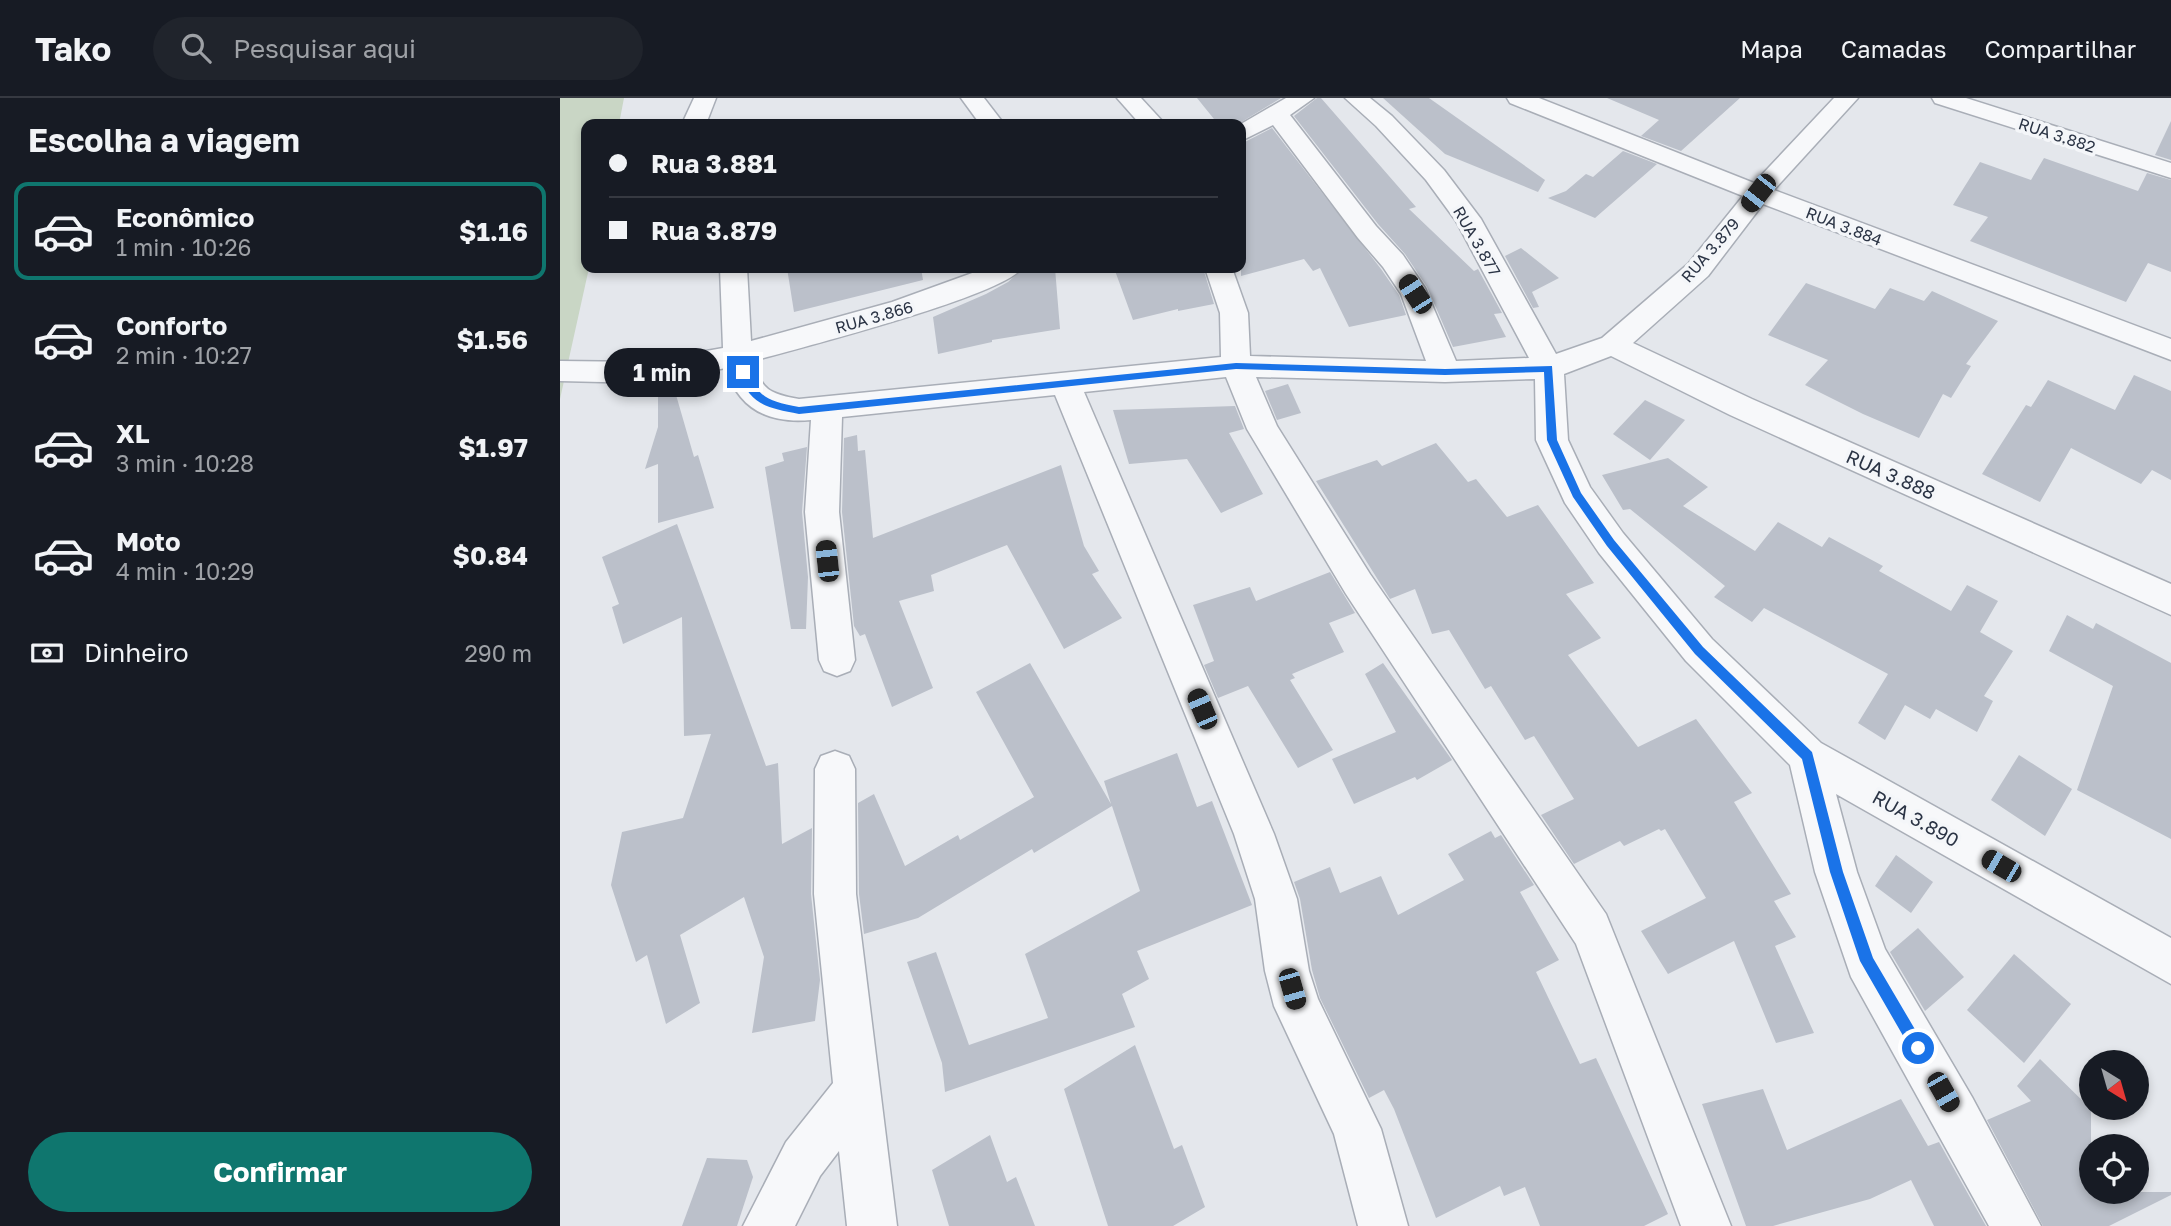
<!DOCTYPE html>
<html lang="pt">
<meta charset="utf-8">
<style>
body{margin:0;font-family:"Golos Text",sans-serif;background:#20242c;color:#f1f3f6;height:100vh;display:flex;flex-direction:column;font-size:26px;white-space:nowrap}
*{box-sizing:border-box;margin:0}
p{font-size:23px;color:#9ea1a6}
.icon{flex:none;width:38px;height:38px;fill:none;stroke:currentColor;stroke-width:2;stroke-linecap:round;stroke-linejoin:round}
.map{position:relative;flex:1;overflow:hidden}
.sheet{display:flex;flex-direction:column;background:#171b24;width:560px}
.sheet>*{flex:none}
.guide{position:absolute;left:21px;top:21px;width:665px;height:154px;border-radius:14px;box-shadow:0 4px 10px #0003;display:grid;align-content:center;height:154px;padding:0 28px;background:#171b24}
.needle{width:46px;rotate:143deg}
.buttons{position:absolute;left:1519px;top:952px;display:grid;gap:14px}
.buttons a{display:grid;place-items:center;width:70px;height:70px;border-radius:50%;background:#171b24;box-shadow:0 4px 10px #0003;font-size:35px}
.end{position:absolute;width:32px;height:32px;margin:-16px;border:9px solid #1a73e8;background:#fff;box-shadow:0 0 0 4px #fff}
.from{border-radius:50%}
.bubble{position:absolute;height:49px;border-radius:24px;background:#171b24;box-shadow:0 4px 10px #0003;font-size:23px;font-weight:700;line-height:49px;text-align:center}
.car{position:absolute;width:21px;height:42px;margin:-21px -10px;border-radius:9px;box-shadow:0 0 5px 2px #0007;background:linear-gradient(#222 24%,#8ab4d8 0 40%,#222 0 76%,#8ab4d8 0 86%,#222 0)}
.guide b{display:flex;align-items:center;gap:24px;height:66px;font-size:26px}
.guide b+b{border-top:2px solid #363941}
.guide i{width:18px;height:18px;background:#f1f3f6}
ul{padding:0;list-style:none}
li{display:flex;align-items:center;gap:21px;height:98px;margin:0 14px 10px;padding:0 14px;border:4px solid transparent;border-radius:14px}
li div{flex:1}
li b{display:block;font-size:26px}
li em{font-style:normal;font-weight:700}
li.selected{border-color:#0f766e}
li>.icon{width:63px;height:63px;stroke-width:1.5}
h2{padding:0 28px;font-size:32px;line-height:84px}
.pay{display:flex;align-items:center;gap:18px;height:77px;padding:0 28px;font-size:26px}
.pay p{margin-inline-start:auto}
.action{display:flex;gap:14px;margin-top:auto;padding:14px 28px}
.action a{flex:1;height:80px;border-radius:42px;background:#0f766e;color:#fff;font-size:28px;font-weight:700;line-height:80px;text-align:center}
header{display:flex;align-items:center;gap:42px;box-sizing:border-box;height:98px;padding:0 35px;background:#171b24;border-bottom:2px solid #363941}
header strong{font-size:33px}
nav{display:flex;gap:38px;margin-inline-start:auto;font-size:24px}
.search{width:490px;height:63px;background:#20242c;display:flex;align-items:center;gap:18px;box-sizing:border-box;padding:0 24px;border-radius:38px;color:#9ea1a6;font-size:26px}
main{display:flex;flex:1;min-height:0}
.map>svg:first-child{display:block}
</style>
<header>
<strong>Tako</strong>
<div class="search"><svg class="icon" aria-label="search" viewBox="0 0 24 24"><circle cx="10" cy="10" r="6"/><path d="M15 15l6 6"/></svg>Pesquisar aqui</div>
<nav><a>Mapa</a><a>Camadas</a><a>Compartilhar</a></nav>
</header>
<main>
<section class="sheet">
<h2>Escolha a viagem</h2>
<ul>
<li class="selected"><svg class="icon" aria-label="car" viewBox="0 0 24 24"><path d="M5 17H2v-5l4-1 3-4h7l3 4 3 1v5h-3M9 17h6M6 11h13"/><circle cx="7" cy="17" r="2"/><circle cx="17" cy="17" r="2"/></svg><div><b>Econômico</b><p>1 min · 10:26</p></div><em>$1.16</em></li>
<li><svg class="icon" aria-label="car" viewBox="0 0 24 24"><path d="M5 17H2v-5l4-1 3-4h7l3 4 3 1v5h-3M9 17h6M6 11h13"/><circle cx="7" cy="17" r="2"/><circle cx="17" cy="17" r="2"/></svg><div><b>Conforto</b><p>2 min · 10:27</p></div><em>$1.56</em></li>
<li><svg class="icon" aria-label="car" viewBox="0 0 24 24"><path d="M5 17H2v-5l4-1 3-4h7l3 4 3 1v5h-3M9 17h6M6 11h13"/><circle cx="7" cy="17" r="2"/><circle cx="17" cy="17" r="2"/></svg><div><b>XL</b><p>3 min · 10:28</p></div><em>$1.97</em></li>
<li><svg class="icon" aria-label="car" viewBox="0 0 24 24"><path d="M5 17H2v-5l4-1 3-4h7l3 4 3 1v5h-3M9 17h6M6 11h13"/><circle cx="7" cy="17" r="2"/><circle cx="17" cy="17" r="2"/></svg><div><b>Moto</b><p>4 min · 10:29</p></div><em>$0.84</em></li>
</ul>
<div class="pay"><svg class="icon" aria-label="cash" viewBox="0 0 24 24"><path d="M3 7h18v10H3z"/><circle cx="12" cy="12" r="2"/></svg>Dinheiro<p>290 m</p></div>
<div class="action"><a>Confirmar</a></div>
</section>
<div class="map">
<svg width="1611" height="1128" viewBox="0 0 1611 1128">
<rect width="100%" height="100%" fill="#e4e7ec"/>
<!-- green -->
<polygon fill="#c9d6c5" points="0,0 64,0 59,26 26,26 26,170 29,170 0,301"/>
<!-- building -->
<g fill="#bbc0ca">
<polygon points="637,0 721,0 678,26 658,26"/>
<polygon points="757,0 761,0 856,109 849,111 914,173 918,171 942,215 934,216 946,239 893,249 867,189 845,156 818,126 734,18"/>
<polygon points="823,0 869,0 985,82 978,94 885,56"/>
<polygon points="1047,0 1180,0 1121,53 1081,38 1099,22"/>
<polygon points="1611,23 1611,62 1595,57"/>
<polygon points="712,30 821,171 839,197 846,217 789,229 760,170 753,173 744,161 681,178 681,46"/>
<polygon points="1063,53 1097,66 1035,120 988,100 1006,93 1026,76 1033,79"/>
<polygon points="1484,60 1578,93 1587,75 1611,82 1611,174 1588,165 1566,204 1410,143 1428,119 1393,107 1420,64 1471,82"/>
<polygon points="961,150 999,180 972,194 979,209 973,210 945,158"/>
<polygon points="227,170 361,170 363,182 234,214"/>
<polygon points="464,170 495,170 500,231 432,242 432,244 378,256 373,219 426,196 448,184"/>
<polygon points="554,170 643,170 654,206 618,213 618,211 573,222"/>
<polygon points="1246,185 1315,211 1330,190 1364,203 1372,193 1438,223 1406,266 1411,268 1391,300 1383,296 1359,340 1303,316 1245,287 1268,262 1208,237"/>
<polygon points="1574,277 1611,293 1611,382 1592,372 1581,386 1511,350 1480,404 1422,376 1466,307 1471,309 1488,282 1555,312"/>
<polygon points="112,283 134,359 138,357 154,410 98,425 98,366 85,371 98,329 98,285"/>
<polygon points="728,286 741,315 717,322 705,293"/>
<polygon points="1085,302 1125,322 1090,362 1053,336"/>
<polygon points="675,308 684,331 669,335 703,396 661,415 627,361 569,366 553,312"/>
<polygon points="297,337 298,353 305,352 313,440 501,367 524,448 539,473 532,476 562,520 504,551 447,447 371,477 374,493 339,503 373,590 332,609 305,536 300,538 294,528 282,414 284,340"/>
<polygon points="876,345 908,384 916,381 947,419 978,407 1034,485 1006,496 1041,540 1008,557 1078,649 1136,621 1192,695 1174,704 1231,796 1214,803 1236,839 1215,848 1254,935 1216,945 1174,843 1108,876 1081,833 1146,800 1105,731 1101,733 1099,731 1064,748 1060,743 1014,766 981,717 1014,701 974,638 965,642 931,588 925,591 889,532 872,536 855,491 830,501 756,383 817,362 822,368"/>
<polygon points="247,349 242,414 248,479 246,531 231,531 205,369 224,363 222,355"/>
<polygon points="1108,360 1148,389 1123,408 1195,453 1218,424 1262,449 1269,439 1323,468 1319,473 1391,513 1407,487 1438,503 1420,534 1453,553 1424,598 1433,603 1417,634 1376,611 1370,621 1345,607 1325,642 1298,625 1328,576 1204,510 1192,524 1154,499 1165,488 1070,411 1063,412 1042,377"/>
<polygon points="117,426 206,668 218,665 222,746 252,730 251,796 260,882 255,923 192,935 204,859 184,799 120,837 140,905 106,926 87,857 76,864 51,787 62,734 123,720 151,636 124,638 122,519 63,546 52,509 59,506 42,459"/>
<polygon points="770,474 795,515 769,525 784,554 732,576 735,580 730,582 773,652 738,670 688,588 658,600 644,567 654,563 633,507 690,489 696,503"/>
<polygon points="1507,517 1533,531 1536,525 1611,565 1611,741 1517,692 1553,588 1489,553"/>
<polygon points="470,565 551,706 544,683 617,655 637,709 652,703 692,807 577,853 589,881 562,896 575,929 385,994 382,965 347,864 376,854 409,947 488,920 465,856 580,793 552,708 474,755 472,751 358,820 304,836 299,796 298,705 314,696 345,768 398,737 400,742 474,699 416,594"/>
<polygon points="823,565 892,662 857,682 855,679 794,706 772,661 836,634 805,576"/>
<polygon points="1459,657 1512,691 1485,738 1431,702"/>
<polygon points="931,733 935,740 941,737 974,787 960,794 999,862 976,874 1020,966 1036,960 1108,1116 1084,1128 980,1128 965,1089 944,1098 940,1088 876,1120 834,1011 824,992 809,1000 760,900 752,872 740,801 734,784 770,769 780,795 821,778 838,817 904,782 888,756"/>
<polygon points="1336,757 1373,784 1351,815 1315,788"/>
<polygon points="1358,830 1404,879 1365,913 1330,854"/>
<polygon points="1454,856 1511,906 1464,965 1407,912"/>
<polygon points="575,947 614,1051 622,1047 645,1109 613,1128 548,1128 504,991"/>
<polygon points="1480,961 1531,1011 1531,1094 1611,1094 1611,1097 1549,1128 1483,1128 1427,1022 1471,1003 1457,988"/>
<polygon points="1203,991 1227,1052 1341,1001 1368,1048 1379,1044 1426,1128 1374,1128 1351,1082 1310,1101 1213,1128 1186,1128 1142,1006"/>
<polygon points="430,1037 447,1084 456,1079 475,1128 389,1128 372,1072"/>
<polygon points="147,1060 187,1062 193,1079 177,1128 122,1128"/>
</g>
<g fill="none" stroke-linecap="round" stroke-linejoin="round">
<!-- street casing -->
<g stroke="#a9aeb7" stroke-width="3">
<g id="street">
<polygon points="134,0 156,0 146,26 122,26"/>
<polygon points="401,0 424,0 444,26 420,26"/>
<polygon points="557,0 581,0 605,26 580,26"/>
<path d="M 726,0 L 754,0 L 730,17 L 816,128 L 843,157 L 865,190 L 896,263 L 969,260 L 896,123 L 866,82 L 816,28 L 785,0 L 810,0 L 832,18 L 884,72 L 921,121 L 996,256 L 1042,240 L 1128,166 L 1183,98 L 950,5 L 947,0 L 979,0 L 1194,85 L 1274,0 L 1298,0 L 1214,92 L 1611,241 L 1611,262 L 1203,106 L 1148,178 L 1073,245 L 1192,301 L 1611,486 L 1611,517 L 1170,317 L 1051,258 L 1004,276 L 1008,342 L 1030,389 L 1063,435 L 1152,541 L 1261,645 L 1611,840 L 1611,886 L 1276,696 L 1297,774 L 1325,851 L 1412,999 L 1481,1128 L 1429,1128 L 1291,879 L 1255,774 L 1230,667 L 1126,563 L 1039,455 L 1005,405 L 976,342 L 975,281 L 885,284 L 696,279 L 717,328 L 810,476 L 1046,816 L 1171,1128 L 1121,1128 L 1016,846 L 786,496 L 687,331 L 666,279 L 524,294 L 714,736 L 737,801 L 749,873 L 758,901 L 821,1031 L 848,1128 L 798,1128 L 774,1036 L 714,908 L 705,873 L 695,801 L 674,736 L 495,297 L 282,319 L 279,414 L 295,562 L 290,573 L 277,578 L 264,573 L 259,562 L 245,414 L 251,322 C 209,326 178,311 166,270 L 84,285 L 0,283 L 0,263 L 84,264 L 163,250 L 160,170 L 187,170 L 191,243 L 332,204 L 426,170 L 462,170 C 443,198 236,251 193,263 C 201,292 210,296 239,301 L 661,259 L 660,215 L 645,170 L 672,170 L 688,215 L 690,258 L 866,263 L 841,196 L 823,169 L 798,140 L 713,27 L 681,43 L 681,26 Z"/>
<polygon points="1372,0 1406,0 1611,65 1611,80 1375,5"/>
<polygon points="275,653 289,658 295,671 296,796 337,1128 287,1128 279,1053 260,1078 235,1128 183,1128 226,1044 273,985 254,796 255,671 261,658"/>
</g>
</g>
<!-- street -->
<use href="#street" fill="#f7f8fa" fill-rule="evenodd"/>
</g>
<!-- route -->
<path fill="#1a73e8" d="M 676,265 L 885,271 L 992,268 L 997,342 L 1021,395 L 1054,442 L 1143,549 L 1252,654 L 1283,774 L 1313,860 L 1363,945 L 1363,955 L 1353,955 L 1300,863 L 1270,774 L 1242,661 L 1135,556 L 1047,448 L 1013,399 L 987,342 L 984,274 L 885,277 L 676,271 L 239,316 C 206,309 191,308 178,274 L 186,272 C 200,301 208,303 239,309 Z"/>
<g text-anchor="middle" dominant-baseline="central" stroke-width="7" stroke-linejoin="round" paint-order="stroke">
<!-- far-street labels -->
<g font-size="16" fill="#2b3445" stroke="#f4f6f9">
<text transform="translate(1497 37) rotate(18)">RUA 3.882</text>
<text transform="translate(1284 128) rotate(21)">RUA 3.884</text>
<text transform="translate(917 143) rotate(60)">RUA 3.877</text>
<text transform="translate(1150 152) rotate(-49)">RUA 3.879</text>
<text transform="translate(314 219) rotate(-16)">RUA 3.866</text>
</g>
<!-- street labels -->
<g font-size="19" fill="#2b3445" stroke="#f4f6f9">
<text transform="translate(1331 376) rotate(24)">RUA 3.888</text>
<text transform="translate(1356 720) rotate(29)">RUA 3.890</text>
</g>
</g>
</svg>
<div class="buttons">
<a><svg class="needle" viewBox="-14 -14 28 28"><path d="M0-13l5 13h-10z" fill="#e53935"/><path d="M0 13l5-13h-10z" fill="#9ea1a6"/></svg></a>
<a><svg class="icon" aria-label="locate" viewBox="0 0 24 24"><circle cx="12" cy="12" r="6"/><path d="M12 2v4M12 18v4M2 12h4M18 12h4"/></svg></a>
</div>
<i class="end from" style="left:1358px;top:950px"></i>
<i class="end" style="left:183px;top:274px"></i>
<div class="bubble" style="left:44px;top:250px;width:116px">1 min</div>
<i class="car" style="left:1198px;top:95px;rotate:218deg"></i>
<i class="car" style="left:855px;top:196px;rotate:327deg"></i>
<i class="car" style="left:267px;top:463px;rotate:354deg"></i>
<i class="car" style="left:642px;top:611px;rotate:337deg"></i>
<i class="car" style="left:1441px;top:768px;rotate:300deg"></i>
<i class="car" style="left:732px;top:891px;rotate:164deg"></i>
<i class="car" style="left:1383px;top:994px;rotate:150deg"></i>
<div class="guide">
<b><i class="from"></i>Rua 3.881</b>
<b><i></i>Rua 3.879</b>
</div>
</div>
</main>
